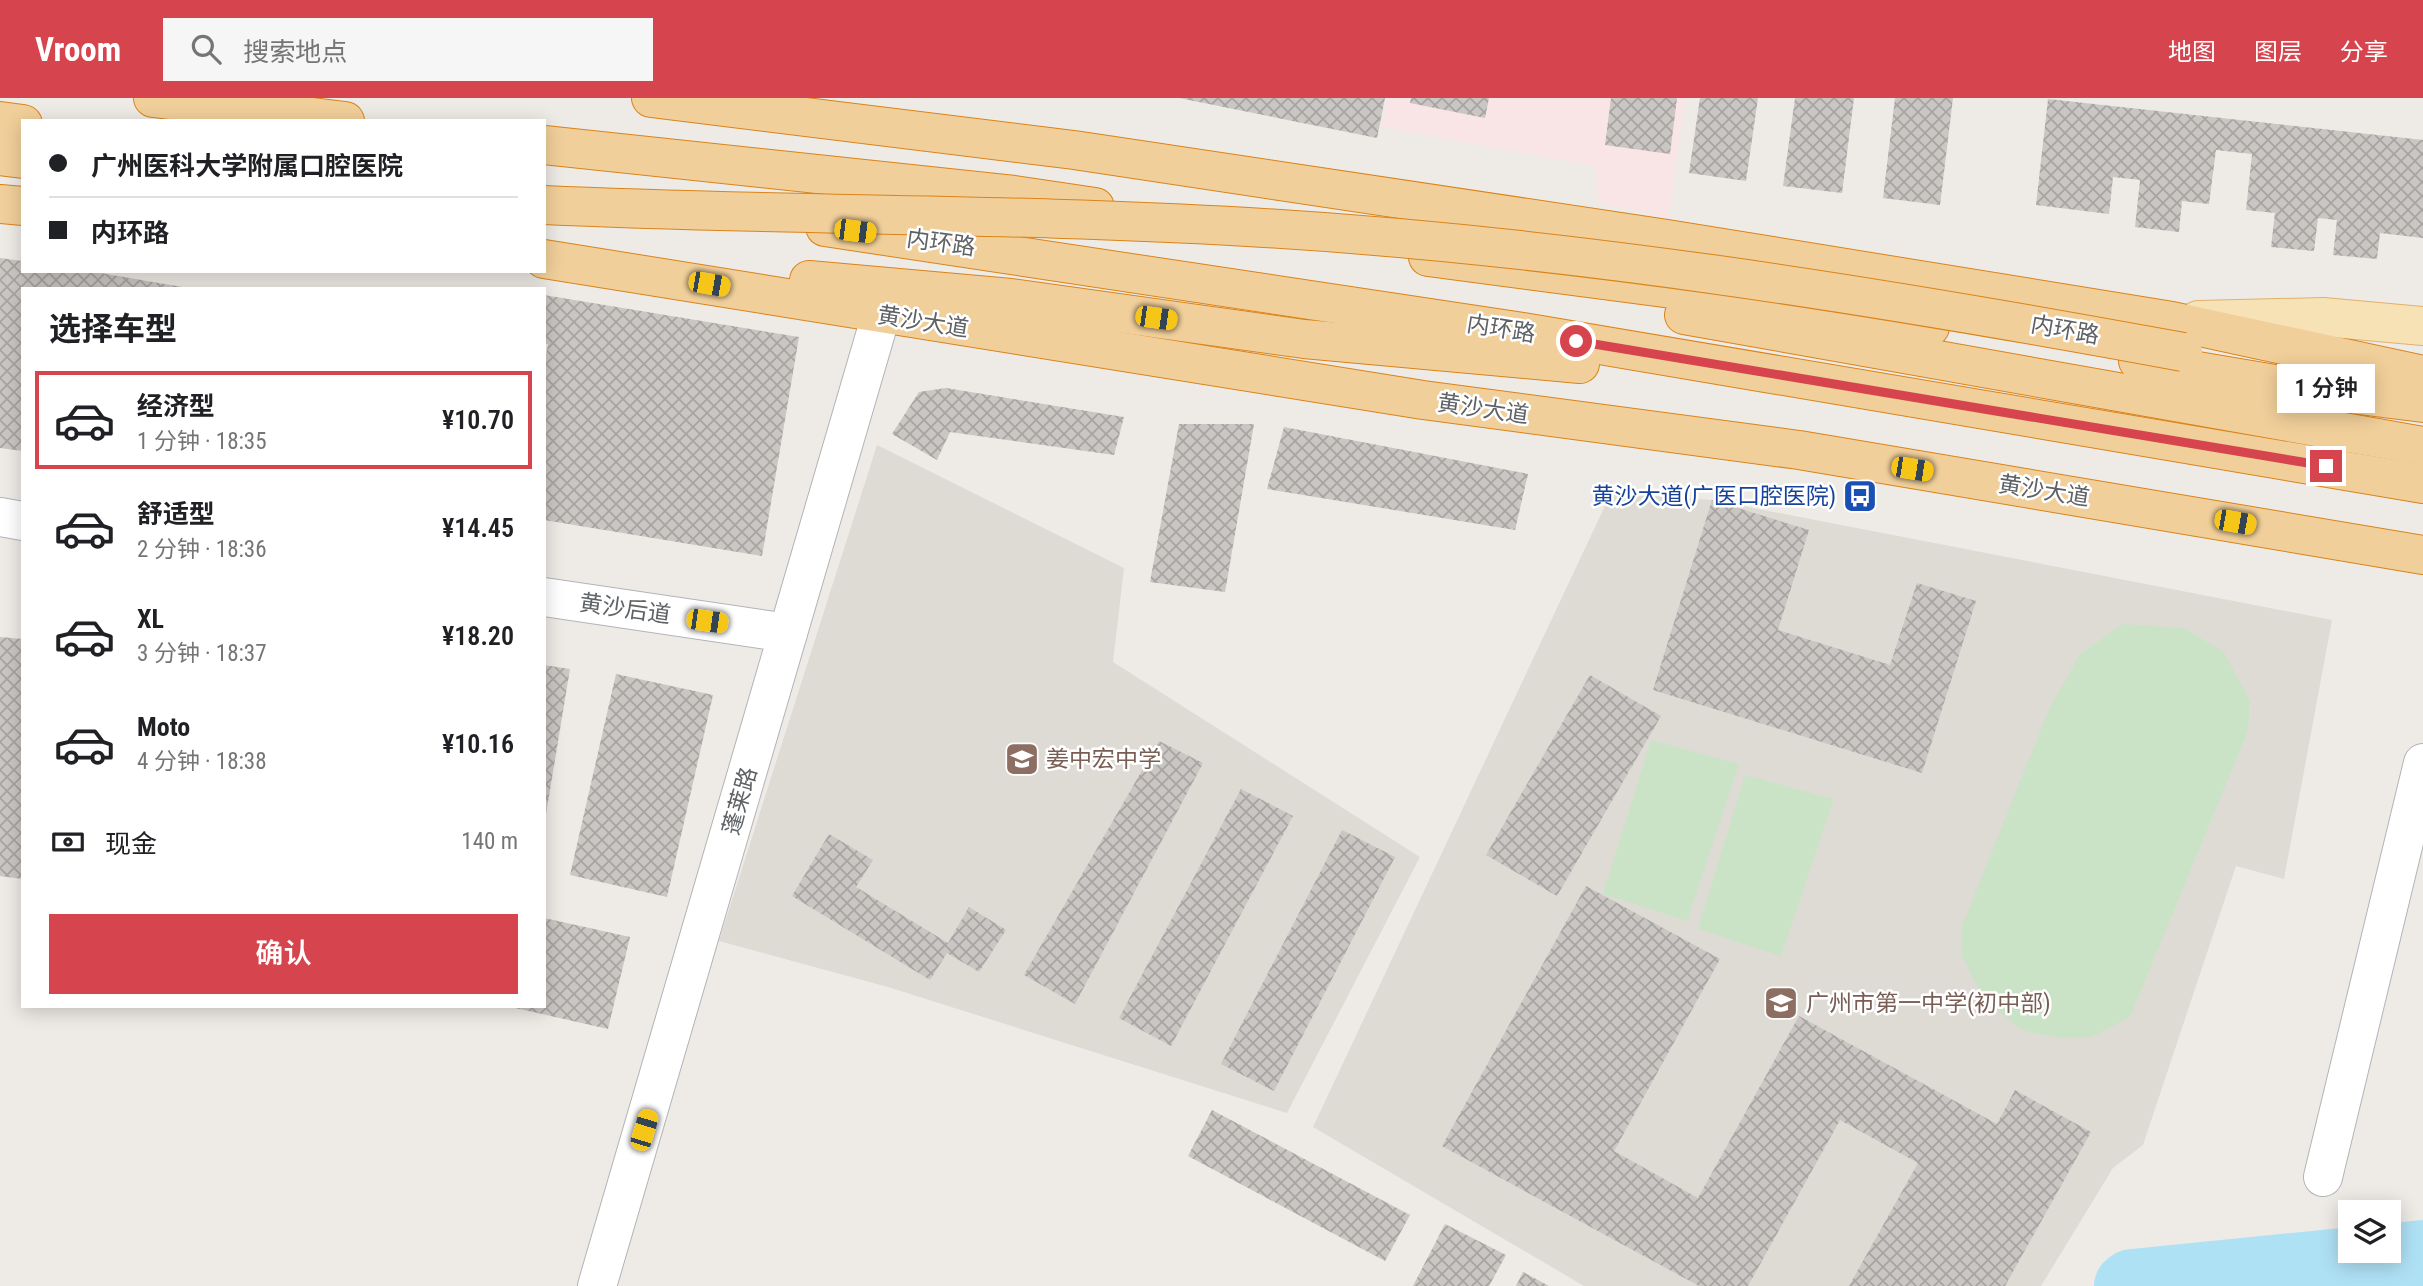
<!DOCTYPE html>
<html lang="zh">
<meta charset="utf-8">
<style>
body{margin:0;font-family:"Roboto Condensed","Noto Sans SC",sans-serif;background:#f6f6f6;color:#202124;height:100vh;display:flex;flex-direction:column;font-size:26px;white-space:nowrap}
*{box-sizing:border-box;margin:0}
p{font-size:23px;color:#757577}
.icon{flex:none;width:38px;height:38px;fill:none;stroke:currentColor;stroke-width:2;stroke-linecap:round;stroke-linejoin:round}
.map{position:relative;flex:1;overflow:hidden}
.panel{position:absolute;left:21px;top:189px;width:525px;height:721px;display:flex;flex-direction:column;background:#fff;border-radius:0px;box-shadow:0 4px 18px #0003}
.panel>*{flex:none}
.guide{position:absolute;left:21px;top:21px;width:525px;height:154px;border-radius:0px;box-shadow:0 4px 18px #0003;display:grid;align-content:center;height:154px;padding:0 28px;background:#fff}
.tools{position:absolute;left:2338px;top:1102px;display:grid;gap:14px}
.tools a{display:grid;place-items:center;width:63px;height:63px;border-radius:0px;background:#fff;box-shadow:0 4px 18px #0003;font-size:35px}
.end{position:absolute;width:32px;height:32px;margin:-16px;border:9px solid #d6454e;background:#fff;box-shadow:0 0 0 4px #fff}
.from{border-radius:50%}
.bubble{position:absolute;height:49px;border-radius:0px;background:#fff;box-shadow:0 4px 18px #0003;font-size:23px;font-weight:600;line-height:49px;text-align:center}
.car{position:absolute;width:21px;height:42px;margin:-21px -10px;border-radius:9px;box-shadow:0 0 5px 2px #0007;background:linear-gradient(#f5c518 24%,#345 0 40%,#f5c518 0 76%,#345 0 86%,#f5c518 0)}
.guide b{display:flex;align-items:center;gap:24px;height:66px;font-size:26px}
.guide b+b{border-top:2px solid #e0e0e0}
.guide i{width:18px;height:18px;background:#202124}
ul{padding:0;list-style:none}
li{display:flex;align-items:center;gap:21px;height:98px;margin:0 14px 10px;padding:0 14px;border:4px solid transparent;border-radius:0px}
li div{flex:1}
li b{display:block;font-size:26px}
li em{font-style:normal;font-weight:600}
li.current{border-color:#d6454e}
li>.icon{width:63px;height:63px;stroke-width:1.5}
h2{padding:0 28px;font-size:32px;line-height:84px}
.pay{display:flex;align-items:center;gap:18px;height:77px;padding:0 28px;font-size:26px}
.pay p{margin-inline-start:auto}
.button{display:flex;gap:14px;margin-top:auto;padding:14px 28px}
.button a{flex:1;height:80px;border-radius:0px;background:#d6454e;color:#fff;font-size:28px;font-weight:600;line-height:80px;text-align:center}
header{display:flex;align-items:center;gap:42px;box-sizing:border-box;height:98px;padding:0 35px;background:#d6454e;color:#fff}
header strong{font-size:33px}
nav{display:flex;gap:38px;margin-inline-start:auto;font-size:24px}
.search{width:490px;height:63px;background:#f6f6f6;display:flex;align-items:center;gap:18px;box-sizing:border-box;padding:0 24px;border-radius:0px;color:#757577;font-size:26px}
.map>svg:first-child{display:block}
</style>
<header>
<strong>Vroom</strong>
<div class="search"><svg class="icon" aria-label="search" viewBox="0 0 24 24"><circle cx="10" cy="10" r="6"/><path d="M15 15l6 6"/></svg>搜索地点</div>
<nav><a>地图</a><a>图层</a><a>分享</a></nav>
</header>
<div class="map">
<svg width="2423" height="1188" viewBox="0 0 2423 1188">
<defs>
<pattern id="building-cross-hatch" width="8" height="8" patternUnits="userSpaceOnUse" patternTransform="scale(1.75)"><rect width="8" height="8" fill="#cac6c3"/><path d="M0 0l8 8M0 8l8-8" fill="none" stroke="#a7a4a2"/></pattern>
</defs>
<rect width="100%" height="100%" fill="#eeebe6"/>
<!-- education -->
<g fill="#dedbd5">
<polygon points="877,347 1124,470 1113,564 1420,759 1287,1015 888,889 719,843"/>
<polygon points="1611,395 1712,402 2332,522 2284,781 2236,768 2143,1047 2113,1070 2041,1188 1584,1188 1313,1029"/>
</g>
<!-- medical -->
<polygon fill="#f9e5e6" points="1388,0 1685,0 1669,120 1598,105 1596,68 1382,29"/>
<!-- pitch -->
<g fill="#cae3c6">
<polygon points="2123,526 2184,530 2224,554 2250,603 2248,633 2130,919 2089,940 2058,940 2022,932 1983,901 1962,857 1962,828 2049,611 2080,556"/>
<polygon points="1651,642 1739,666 1687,823 1603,796"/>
<polygon points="1745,677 1834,701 1781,858 1698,831"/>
</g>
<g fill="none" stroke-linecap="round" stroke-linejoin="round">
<!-- river -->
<polyline stroke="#afe1f5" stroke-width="68" points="2128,1188 2132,1185 2423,1156"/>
</g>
<!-- building -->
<g fill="url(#building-cross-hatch)">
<polygon points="1179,0 1385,0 1377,40"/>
<polygon points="1411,0 1489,0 1485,20 1410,5"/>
<polygon points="1611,0 1677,0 1670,56 1605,47"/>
<polygon points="1700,0 1758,0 1746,83 1689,75"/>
<polygon points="1795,0 1854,0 1842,95 1783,88"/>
<polygon points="1895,0 1953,0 1940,107 1883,100"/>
<polygon points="2048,1 2423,42 2423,140 2380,135 2377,161 2333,157 2337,122 2318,120 2314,153 2271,149 2275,115 2246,112 2252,56 2216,52 2209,106 2182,103 2179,134 2135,129 2140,82 2113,79 2109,116 2036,107"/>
<polygon points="0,160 23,163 23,173 89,173 194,191 23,191 23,353 0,350"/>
<polygon points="544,197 799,239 762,458 544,422 544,268 548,246 544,246"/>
<polygon points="946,290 1124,319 1114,357 950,334 937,362 892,336 919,294"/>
<polygon points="1179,326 1254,326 1225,494 1150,484"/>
<polygon points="1284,329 1528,376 1515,432 1267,391"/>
<polygon points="1712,402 1809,432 1778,532 1890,567 1917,485 1976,503 1922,675 1653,592"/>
<polygon points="0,539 23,541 23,781 0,778"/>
<polygon points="544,567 570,571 546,716 544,716"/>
<polygon points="616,576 713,597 667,799 570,777"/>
<polygon points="1590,577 1661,618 1557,798 1486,757"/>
<polygon points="1159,643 1203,665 1075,906 1024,877"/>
<polygon points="1241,691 1293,718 1171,948 1119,920"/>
<polygon points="1342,732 1395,759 1274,993 1221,966"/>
<polygon points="829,736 873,762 856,789 948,845 969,809 1006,832 979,874 947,855 930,882 792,798"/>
<polygon points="1586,788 1720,861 1614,1053 1698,1100 1799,918 1997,1026 2015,992 2091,1034 2005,1188 1849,1188 1918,1065 1840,1022 1748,1188 1699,1188 1442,1048"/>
<polygon points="544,820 630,839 608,931 511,909 544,908"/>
<polygon points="1212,1012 1410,1117 1385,1163 1188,1058"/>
<polygon points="1445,1126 1506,1157 1489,1188 1413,1188"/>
<polygon points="1523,1174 1549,1188 1516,1188"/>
</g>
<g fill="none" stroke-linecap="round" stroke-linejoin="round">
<!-- minor casing -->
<g stroke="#b1b4b7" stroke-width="40">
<g id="minor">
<polyline points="0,419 23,423"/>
<polyline points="544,499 788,535"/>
<polyline points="2323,1079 2423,665"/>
<polyline points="597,1188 881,217"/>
</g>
</g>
<!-- major casing -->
<g stroke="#e2b06c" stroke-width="40">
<polyline id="major" points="2198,222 2323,219 2423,228"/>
</g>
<!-- highway casing -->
<g stroke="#da831a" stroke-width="40">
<g id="highway">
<polyline points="153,0 345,23"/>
<polyline points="651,0 1074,52 1667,141 2172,223 2423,277"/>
<polyline points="0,23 23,26"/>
<polyline points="544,47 1014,97 1095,109"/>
<polyline points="0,58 23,61"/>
<polyline points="0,106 23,108"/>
<polyline points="825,129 1523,234 2423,386"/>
<polyline points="1428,159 1779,205 1930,229"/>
<polyline points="544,161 1423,302 1799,352 2423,457"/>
<polyline points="809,182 1011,200 1304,241 1580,266"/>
<polyline points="1684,217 2423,348"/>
<polyline points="2138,263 2287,288 2423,305"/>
</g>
</g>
<!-- minor -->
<use href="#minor" stroke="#fff" stroke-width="38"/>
<!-- major -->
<use href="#major" stroke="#f6e2b4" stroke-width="38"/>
<!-- highway -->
<use href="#highway" stroke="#f1cf9a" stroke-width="38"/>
<!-- highway-bridge casing -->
<g stroke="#da831a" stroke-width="40" stroke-linecap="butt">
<path id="highway-bridge" d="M 544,107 C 779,118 1014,115 1248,129 C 1563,147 1873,197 2183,254"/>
</g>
<!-- highway-bridge -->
<use href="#highway-bridge" stroke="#f1cf9a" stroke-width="38"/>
</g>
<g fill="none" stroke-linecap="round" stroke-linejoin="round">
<!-- route -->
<polyline stroke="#d6454e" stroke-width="9" points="1576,243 2326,368"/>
</g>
<!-- icons -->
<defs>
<g id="bus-square" transform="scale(1.75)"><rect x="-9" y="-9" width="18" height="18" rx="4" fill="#1a4fb4" stroke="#fff"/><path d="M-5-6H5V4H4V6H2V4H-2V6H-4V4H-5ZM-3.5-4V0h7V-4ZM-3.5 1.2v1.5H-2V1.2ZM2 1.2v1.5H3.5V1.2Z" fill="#fff"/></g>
<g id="school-square" transform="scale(1.75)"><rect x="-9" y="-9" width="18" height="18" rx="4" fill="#8d6e63" stroke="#fff"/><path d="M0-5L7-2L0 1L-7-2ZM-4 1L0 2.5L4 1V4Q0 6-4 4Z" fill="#fff"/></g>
</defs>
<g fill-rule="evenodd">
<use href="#bus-square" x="1860" y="398"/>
<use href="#school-square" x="1022" y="661"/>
<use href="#school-square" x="1781" y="905"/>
</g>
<g text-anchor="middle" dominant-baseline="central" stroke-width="5" stroke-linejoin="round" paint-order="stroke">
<!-- street labels -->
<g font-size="23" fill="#5e6265" stroke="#fff">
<text transform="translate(941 145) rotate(8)">内环路</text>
<text transform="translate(923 224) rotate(9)">黄沙大道</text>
<text transform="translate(1501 231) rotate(9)">内环路</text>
<text transform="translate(2065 232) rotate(10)">内环路</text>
<text transform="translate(1483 311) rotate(8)">黄沙大道</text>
<text transform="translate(2044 393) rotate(9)">黄沙大道</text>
<text transform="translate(625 511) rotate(8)">黄沙后道</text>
<text transform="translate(740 703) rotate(-74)">蓬莱路</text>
</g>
<!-- transit labels -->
<g font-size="23" fill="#164399" stroke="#fff" text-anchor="end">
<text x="1836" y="398">黄沙大道(广医口腔医院)</text>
</g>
<!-- education labels -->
<g font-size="23" fill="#785e54" stroke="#fff" text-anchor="start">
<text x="1046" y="661">姜中宏中学</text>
<text x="1806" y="905">广州市第一中学(初中部)</text>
</g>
</g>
</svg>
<div class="tools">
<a><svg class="icon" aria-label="layers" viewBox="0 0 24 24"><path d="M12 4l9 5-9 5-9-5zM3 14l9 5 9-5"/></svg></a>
</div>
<i class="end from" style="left:1576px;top:243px"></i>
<i class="end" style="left:2326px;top:368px"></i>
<div class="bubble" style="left:2277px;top:266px;width:98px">1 分钟</div>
<i class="car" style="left:855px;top:133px;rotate:97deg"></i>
<i class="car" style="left:709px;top:186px;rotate:100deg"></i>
<i class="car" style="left:1156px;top:220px;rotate:98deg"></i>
<i class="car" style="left:1912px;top:371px;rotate:99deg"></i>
<i class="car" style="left:2235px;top:424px;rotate:100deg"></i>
<i class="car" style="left:707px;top:523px;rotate:98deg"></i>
<i class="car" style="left:644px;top:1032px;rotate:17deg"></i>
<div class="guide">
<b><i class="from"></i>广州医科大学附属口腔医院</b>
<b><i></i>内环路</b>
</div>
<section class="panel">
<h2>选择车型</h2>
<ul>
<li class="current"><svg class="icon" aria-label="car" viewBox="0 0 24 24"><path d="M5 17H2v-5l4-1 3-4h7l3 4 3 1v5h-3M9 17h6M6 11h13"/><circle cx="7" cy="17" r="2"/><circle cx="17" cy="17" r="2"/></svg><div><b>经济型</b><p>1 分钟 · 18:35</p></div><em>¥10.70</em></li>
<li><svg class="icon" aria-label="car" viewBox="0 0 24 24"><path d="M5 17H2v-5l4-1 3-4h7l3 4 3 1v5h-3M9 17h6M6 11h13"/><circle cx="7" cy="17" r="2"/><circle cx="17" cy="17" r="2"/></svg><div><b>舒适型</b><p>2 分钟 · 18:36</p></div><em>¥14.45</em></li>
<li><svg class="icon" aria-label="car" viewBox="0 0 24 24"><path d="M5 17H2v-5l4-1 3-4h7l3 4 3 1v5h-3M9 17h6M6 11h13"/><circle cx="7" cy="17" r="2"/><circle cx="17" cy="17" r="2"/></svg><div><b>XL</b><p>3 分钟 · 18:37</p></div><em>¥18.20</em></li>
<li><svg class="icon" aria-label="car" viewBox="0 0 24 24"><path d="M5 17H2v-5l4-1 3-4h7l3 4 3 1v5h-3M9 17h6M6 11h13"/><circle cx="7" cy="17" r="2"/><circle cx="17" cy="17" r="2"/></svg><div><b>Moto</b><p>4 分钟 · 18:38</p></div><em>¥10.16</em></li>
</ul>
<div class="pay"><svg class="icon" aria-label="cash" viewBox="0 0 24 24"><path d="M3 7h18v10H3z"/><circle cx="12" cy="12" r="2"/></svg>现金<p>140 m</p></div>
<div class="button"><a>确认</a></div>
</section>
</div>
